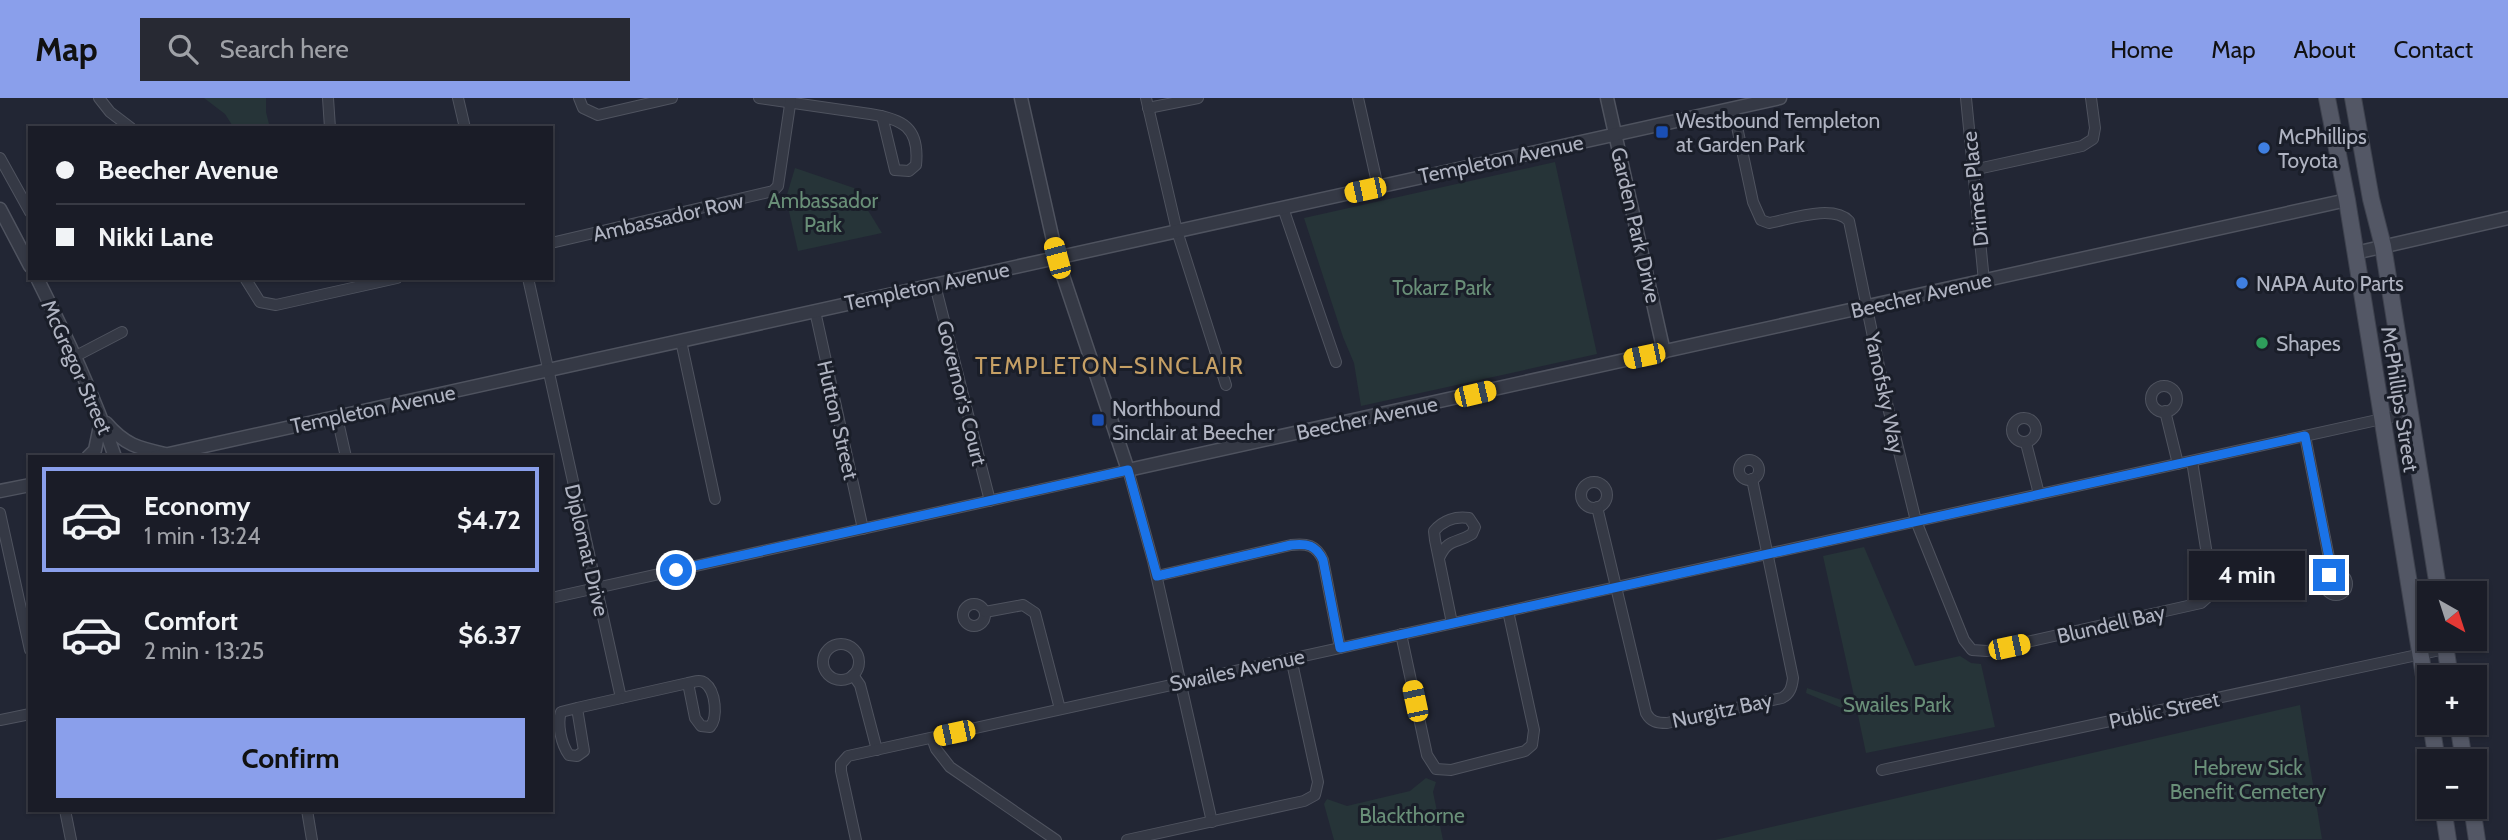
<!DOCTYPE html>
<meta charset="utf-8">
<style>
body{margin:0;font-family:Cabin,sans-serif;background:#272933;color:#f1f3f6;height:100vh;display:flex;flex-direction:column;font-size:26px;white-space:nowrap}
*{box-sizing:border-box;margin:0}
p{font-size:23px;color:#9fa1a7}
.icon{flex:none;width:38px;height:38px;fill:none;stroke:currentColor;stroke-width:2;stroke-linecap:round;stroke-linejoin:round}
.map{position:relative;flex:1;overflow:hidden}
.side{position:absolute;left:28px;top:357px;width:525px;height:357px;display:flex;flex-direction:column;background:#1a1c27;border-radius:0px;box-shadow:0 2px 5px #0004,0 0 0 2px #383a44}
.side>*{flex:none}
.banner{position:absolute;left:28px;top:28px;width:525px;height:154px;border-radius:0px;box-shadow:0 2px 5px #0004,0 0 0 2px #383a44;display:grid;align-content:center;height:154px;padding:0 28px;background:#1a1c27}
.needle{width:46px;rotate:141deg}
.buttons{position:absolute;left:2417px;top:483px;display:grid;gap:14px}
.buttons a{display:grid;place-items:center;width:70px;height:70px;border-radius:0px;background:#1a1c27;box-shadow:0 2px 5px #0004,0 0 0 2px #383a44;font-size:35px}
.end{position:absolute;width:32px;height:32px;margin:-16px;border:9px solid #1a73e8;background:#fff;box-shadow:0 0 0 4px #fff}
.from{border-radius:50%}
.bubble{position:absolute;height:49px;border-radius:0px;background:#1a1c27;box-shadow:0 2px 5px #0004,0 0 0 2px #383a44;font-size:23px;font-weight:800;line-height:49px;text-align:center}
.car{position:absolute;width:21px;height:42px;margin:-21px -10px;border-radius:9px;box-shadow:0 0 5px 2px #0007;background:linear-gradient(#f5c518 24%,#345 0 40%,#f5c518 0 76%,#345 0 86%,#f5c518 0)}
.banner b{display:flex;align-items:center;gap:24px;height:66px;font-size:26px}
.banner b+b{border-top:2px solid #383a44}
.banner i{width:18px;height:18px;background:#f1f3f6}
ul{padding:12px 0 0;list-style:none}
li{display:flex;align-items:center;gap:21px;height:105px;margin:0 14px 10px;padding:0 14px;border:4px solid transparent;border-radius:0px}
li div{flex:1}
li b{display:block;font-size:26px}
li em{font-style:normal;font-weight:800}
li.selected{border-color:#8a9feb}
li>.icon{width:63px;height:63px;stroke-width:1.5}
.action{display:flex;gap:14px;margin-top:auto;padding:14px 28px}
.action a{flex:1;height:80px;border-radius:0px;background:#8a9feb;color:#111;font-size:28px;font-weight:800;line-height:80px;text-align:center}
header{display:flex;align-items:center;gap:42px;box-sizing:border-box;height:98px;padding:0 35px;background:#8a9feb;color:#111}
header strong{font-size:33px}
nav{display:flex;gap:38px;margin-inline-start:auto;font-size:24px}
.search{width:490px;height:63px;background:#272933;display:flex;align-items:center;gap:18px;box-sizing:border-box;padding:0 24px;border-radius:0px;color:#9fa1a7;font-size:26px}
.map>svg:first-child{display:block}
</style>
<header>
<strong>Map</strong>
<div class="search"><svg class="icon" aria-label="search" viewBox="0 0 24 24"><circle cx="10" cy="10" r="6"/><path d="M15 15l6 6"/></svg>Search here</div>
<nav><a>Home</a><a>Map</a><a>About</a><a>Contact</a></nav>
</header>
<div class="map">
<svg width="2508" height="742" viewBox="0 0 2508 742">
<rect width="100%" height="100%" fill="#222634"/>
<!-- green -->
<g fill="#263438">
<polygon points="204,0 266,0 266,14 270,30 234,30 225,16"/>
<polygon points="1555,64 1597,256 1361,308 1354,265 1343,239 1304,120"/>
<polygon points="795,70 854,90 882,135 798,153 786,100"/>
<polygon points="1864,449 1915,568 1960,558 1971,565 1981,566 1995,629 1866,655 1858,617 1806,595 1807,590 1856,607 1823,458"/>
<polygon points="2300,607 2322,741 1715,742"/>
<polygon points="1426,680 1436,684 1433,694 1443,742 1334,742 1324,706 1327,701 1347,708 1410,693"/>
</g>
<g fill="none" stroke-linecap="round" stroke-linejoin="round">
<!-- minor casing -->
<g stroke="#4f535f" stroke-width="12">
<g id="minor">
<polyline points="99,0 110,14 131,30"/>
<polyline points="328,0 330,30"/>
<polyline points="458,0 465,30"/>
<polyline points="579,0 583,10 598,17 672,0"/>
<path d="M 759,0 L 870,16 C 902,21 920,29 916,67 L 909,73 L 895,72 L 882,18"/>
<polyline points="1146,0 1177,133 1226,287"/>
<polyline points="1358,0 1378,89"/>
<polyline points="1966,0 1984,183"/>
<polyline points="1148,10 1198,0"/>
<path d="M 1733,10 L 1753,104 L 1761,122 L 1769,125 C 1791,121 1833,106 1849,123 L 1885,297 L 1916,423 L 1964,542 L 1972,552 L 1987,553 L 2201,505 L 2210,497 L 2212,488 L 2192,363"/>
<polyline points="0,60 30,114"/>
<polyline points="1973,72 2082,48 2093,41 2095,30 2091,0"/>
<polyline points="1283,110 1336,264"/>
<polyline points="551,145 773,93 778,88 791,0"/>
<polyline points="245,180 260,204 276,207 397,180"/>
<polyline points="528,180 621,600"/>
<polyline points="935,187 990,403"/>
<polyline points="815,213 863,431"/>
<polyline points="681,243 715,401"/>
<polyline points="76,258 122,234"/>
<circle cx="2164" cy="301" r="13"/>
<polyline points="2165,313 2178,366"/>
<polyline points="337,319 346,359"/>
<circle cx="2024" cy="332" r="12"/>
<polyline points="2305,338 2332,475"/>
<polyline points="2026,345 2039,396"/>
<circle cx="1749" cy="372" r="10"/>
<circle cx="1594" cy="397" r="13"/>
<path d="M 1597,409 L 1646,615 C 1651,624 1657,625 1667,625 L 1782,600 C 1790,596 1792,589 1793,580 L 1752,381"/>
<polyline points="0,415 30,552"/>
<path d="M 1439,460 C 1448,440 1456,446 1472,436 L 1475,429 L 1469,420 C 1456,418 1443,422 1434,433 L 1435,442 L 1452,525"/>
<circle cx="2336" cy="486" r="11"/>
<path d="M 1157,478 L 1291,447 C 1307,445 1316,447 1323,462 L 1340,550"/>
<polyline points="551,500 1128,372 1153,463 1212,724"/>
<circle cx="974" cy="517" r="11"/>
<polyline points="985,514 1023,507 1035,515 1060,611"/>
<polyline points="1401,536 1427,657 1436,671 1451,672 1525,653 1532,647 1534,632 1508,513"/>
<circle cx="841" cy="564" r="18"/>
<polyline points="853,577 860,587 877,652"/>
<path d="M 577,610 L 584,653 L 577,658 L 569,657 C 561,646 557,626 561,614 L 577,610 L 688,585 C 694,584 700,581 705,585 C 716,593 718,620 710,629 L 701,628 L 695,620 L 688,585"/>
<polyline points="0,622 30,616"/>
<polyline points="932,640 936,651 950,669 1056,742"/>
<polyline points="1882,672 2445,551"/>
<polyline points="65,712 71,742"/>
<polyline points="307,712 312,742"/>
<polyline points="856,742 841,673 841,666 848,658 2409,315"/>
<polyline points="1127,742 1304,703 1315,697 1318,684 1291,560"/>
</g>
</g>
<!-- tertiary casing -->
<g stroke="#4f535f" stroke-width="15">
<g id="tertiary">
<polyline points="1021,0 1057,160 1128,372 2347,102"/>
<polyline points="1607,0 1664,254"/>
<polyline points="0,111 30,168"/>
<polyline points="2355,155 2508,120"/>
<path d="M 37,180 C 66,238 94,297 115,359"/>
<path d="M 106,325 C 125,347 138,350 165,356"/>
<polyline points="88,359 95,352 101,323"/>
<polyline points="155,359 1780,0"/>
<polyline points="0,393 30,387"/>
</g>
</g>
<!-- primary casing -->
<g stroke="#3e424e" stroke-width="18">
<g id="primary">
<polyline points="2327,0 2347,102 2429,609"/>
<polyline points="2353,0 2371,101 2383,148 2439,495"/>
<polyline points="2444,541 2450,579"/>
<polyline points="2431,625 2437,663"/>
<polyline points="2458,625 2464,663"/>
<polyline points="2443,709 2448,742"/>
<polyline points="2472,709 2477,742"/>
</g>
</g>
<!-- minor -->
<use href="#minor" stroke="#353945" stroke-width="10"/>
<!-- tertiary -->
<use href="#tertiary" stroke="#353945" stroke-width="12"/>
<!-- primary -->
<use href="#primary" stroke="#535765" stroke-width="16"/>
</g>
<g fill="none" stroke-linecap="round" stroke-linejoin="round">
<!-- route -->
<path stroke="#1a73e8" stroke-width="9" d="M 676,472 L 1128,372 L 1157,478 L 1291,447 C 1307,445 1316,447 1323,462 L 1340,550 L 2305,338 L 2332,475 L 2329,477"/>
</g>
<!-- markers -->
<g fill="#1a4fb4" stroke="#1a1e29" stroke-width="2.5">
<rect x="1655" y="27" width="14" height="14" rx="3.5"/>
<rect x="1091" y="315" width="14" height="14" rx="3.5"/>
</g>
<g fill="#3f7fe0" stroke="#1a1e29" stroke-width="2.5">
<circle cx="2264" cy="50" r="7"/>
<circle cx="2242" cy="185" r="7"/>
</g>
<circle fill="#2e9e5b" stroke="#1a1e29" stroke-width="2.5" cx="2262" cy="245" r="7"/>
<g text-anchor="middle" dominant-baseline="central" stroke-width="6" stroke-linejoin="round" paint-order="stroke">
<!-- poi labels -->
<g font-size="21" fill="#afb3c1" stroke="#1a1e29" text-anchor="start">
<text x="1676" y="22">Westbound Templeton<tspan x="1676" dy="24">at Garden Park</tspan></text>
<text x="2278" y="38">McPhillips<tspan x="2278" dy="24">Toyota</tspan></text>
<text x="2256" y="185">NAPA Auto Parts</text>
<text x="2276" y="245">Shapes</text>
<text x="1112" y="310">Northbound<tspan x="1112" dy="24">Sinclair at Beecher</tspan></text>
</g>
<!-- street labels -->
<g font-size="21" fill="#afb3c1" stroke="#1a1e29">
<text transform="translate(1501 61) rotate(-12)">Templeton Avenue</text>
<text transform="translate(1975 91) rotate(-96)">Drimes Place</text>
<text transform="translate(668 119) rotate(-13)">Ambassador Row</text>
<text transform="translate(1636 127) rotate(77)">Garden Park Drive</text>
<text transform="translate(927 188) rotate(-12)">Templeton Avenue</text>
<text transform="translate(1921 197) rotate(-13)">Beecher Avenue</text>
<text transform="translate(77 269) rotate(66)">McGregor Street</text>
<text transform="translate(962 295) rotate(76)">Governor's Court</text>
<text transform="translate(1885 295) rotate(78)">Yanofsky Way</text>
<text transform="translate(2400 301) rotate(81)">McPhillips Street</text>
<text transform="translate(373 311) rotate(-12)">Templeton Avenue</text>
<text transform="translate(1367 320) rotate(-12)">Beecher Avenue</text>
<text transform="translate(838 322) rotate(77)">Hutton Street</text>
<text transform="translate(587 452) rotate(77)">Diplomat Drive</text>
<text transform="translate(2111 526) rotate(-13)">Blundell Bay</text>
<text transform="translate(1237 572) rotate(-12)">Swailes Avenue</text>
<text transform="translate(1722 612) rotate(-12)">Nurgitz Bay</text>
<text transform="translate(2164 612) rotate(-12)">Public Street</text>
</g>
<!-- park labels -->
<g font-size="21" fill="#698f78" stroke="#1a1e29">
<text x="823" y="102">Ambassador<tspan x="823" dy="24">Park</tspan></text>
<text x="1442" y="189">Tokarz Park</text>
<text x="1897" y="606">Swailes Park</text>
<text x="2248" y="669">Hebrew Sick<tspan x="2248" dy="24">Benefit Cemetery</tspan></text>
<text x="1412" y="717">Blackthorne</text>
</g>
<!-- neighbourhood labels -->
<g font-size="23" letter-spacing="2" fill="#c6a065" stroke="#1a1e29">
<text x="1110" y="268">TEMPLETON–SINCLAIR</text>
</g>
</g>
</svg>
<div class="buttons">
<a><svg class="needle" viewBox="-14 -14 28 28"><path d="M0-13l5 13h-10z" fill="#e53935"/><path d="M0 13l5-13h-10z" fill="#9fa1a7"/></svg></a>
<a>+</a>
<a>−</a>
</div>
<i class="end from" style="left:676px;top:472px"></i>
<i class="end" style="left:2329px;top:477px"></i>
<div class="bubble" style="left:2189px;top:453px;width:116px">4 min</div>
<i class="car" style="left:1365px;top:92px;rotate:258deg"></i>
<i class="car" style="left:1057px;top:160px;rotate:345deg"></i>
<i class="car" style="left:1644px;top:258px;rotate:258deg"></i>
<i class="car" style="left:1475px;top:296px;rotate:77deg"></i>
<i class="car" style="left:2009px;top:549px;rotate:78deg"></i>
<i class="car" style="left:1415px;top:603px;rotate:348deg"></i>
<i class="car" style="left:954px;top:635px;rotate:258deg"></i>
<div class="banner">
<b><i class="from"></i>Beecher Avenue</b>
<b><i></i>Nikki Lane</b>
</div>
<section class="side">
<ul>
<li class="selected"><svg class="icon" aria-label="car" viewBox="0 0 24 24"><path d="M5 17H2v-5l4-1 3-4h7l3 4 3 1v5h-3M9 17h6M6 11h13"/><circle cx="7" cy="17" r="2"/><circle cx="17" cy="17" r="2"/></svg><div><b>Economy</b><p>1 min · 13:24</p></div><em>$4.72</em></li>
<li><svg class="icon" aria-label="car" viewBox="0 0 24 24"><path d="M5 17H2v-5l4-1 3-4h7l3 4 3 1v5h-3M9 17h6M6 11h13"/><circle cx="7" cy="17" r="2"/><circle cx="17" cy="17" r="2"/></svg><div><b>Comfort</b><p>2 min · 13:25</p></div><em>$6.37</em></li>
</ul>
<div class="action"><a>Confirm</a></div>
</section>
</div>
